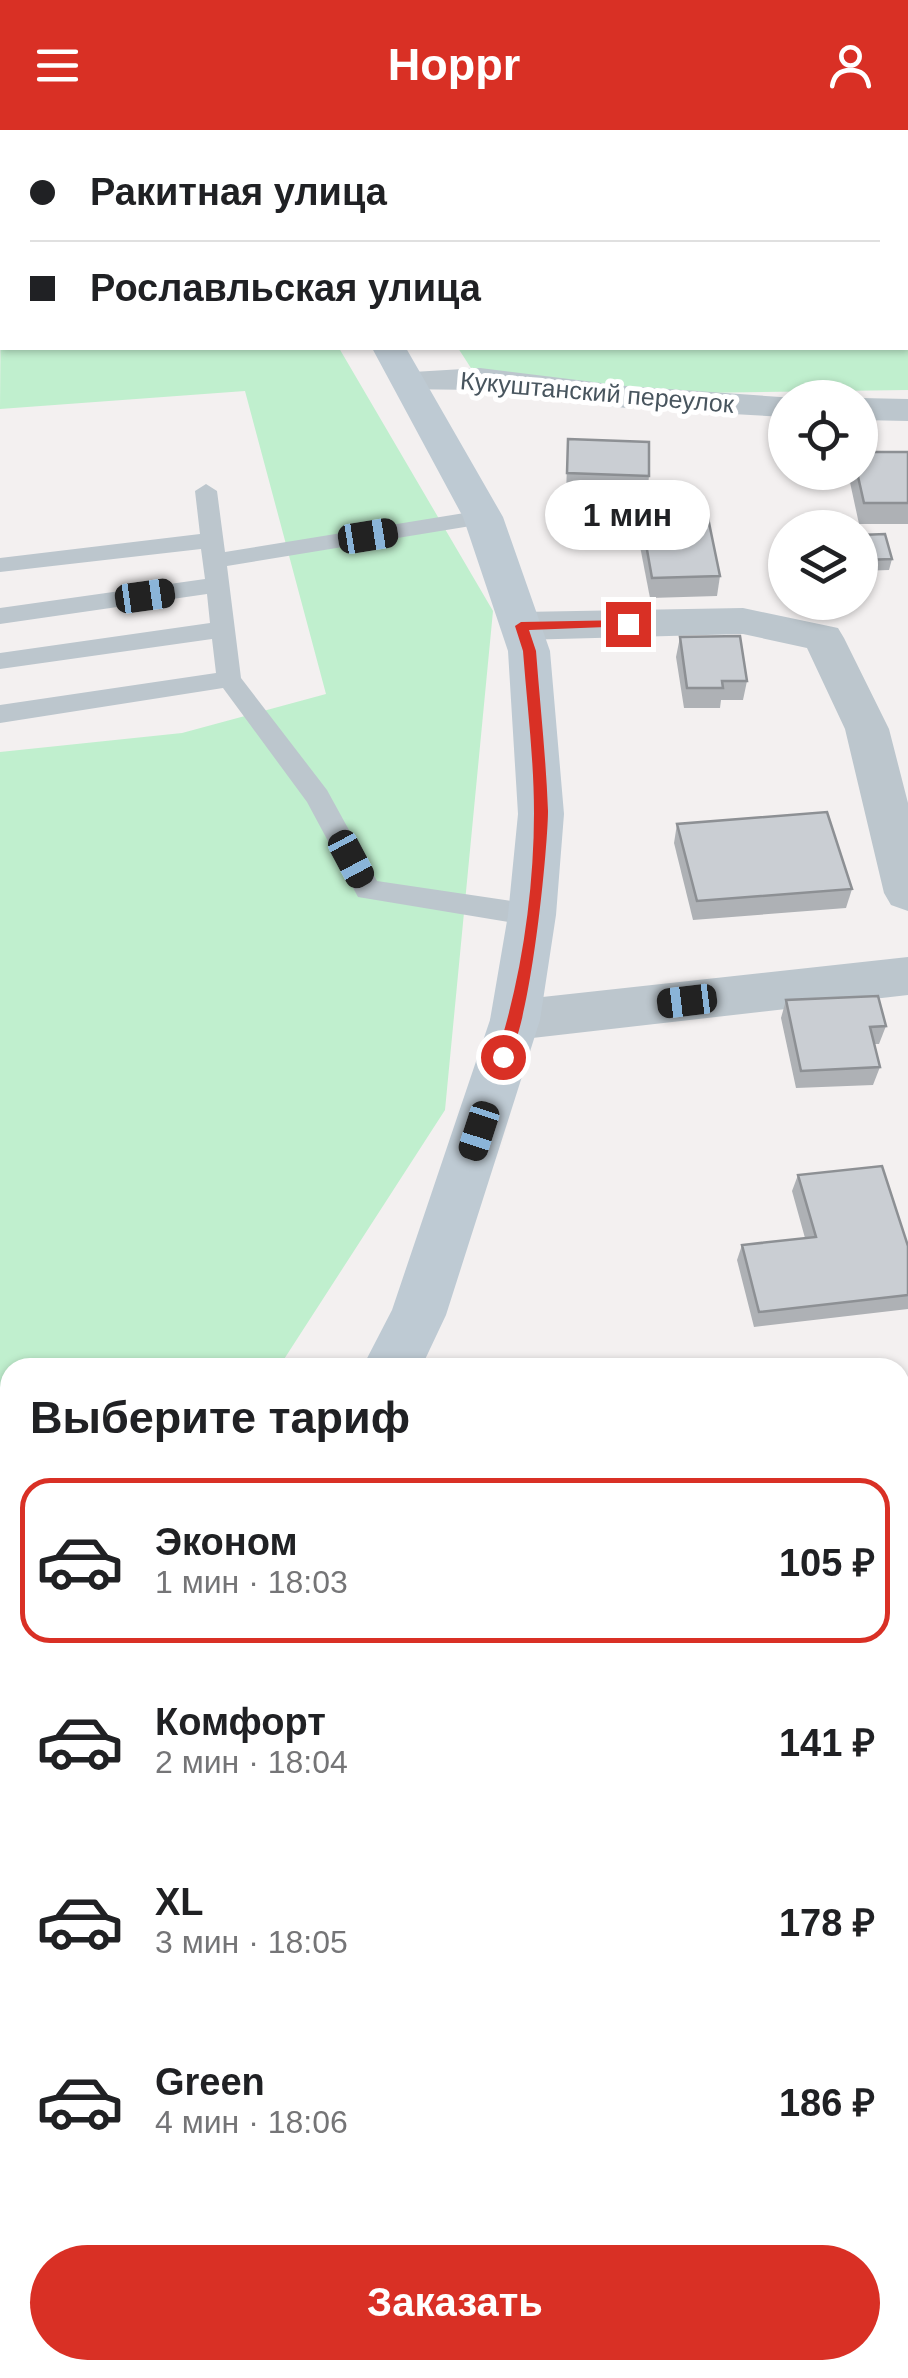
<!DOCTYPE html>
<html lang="ru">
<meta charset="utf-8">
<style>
body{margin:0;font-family:Helvetica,sans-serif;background:#f6f6f6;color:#202124;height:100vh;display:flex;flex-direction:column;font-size:38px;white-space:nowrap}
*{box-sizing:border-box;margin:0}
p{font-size:32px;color:#757577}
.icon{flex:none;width:55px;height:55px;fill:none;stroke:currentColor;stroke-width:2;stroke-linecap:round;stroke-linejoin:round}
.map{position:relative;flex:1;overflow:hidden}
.panel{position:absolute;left:0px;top:1228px;width:910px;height:1022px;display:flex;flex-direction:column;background:#fff;border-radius:30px 30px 0 0;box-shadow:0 2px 8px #0004}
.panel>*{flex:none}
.guide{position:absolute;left:0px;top:0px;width:910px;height:220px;box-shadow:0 2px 8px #0004;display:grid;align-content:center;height:220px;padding:0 30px;background:#fff}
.tools{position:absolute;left:768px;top:250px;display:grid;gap:20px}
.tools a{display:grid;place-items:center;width:110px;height:110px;border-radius:50%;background:#fff;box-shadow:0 2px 8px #0004;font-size:50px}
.end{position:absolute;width:45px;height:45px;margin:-22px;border:12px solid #d93025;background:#fff;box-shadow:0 0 0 5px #fff}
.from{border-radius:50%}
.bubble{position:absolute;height:70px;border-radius:35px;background:#fff;box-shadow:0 2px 8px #0004;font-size:32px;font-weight:700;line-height:70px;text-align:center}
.car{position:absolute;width:30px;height:60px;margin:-30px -15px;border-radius:12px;box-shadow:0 0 8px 2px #0007;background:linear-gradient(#222 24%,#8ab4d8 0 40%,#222 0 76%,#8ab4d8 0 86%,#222 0)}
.guide b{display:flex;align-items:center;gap:35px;height:95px;font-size:38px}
.guide b+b{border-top:2px solid #e0e0e0}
.guide i{width:25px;height:25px;background:#202124}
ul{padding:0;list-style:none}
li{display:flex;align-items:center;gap:30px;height:165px;margin:0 20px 15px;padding:0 10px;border:5px solid transparent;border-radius:30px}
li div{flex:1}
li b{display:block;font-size:38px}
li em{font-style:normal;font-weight:700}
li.on{border-color:#d93025}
li>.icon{width:90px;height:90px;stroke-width:1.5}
h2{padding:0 30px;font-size:45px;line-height:120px}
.action{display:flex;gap:20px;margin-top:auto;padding:20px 30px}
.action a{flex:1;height:115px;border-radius:60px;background:#d93025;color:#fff;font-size:40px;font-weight:700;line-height:115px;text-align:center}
header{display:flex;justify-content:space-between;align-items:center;height:130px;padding:0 30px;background:#d93025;color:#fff;font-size:45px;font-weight:700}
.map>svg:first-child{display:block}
</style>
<header><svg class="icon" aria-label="menu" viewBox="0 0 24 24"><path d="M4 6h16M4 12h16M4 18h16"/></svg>Hoppr<svg class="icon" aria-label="person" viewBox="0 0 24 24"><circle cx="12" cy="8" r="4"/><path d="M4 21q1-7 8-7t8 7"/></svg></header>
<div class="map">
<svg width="908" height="2248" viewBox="0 0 908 2248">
<rect width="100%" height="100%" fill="#f3f0f0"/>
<!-- green -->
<g fill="#c0efce">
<polygon points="320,0 908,0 908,260 489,266 458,218 908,218 908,2"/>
<polygon points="2,26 2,218 339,218 493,481 445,980 279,1237 10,1238 10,1655 0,1671 0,622 182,603 326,564 245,261 0,279"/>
</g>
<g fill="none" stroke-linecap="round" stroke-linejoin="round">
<!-- lane -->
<polygon fill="#bcc6cd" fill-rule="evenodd" points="206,354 217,361 225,422 483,380 491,382 495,387 491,392 483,394 227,436 241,548 327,660 377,751 532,774 542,778 546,785 542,792 532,796 358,767 307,672 223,558 0,593 0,575 216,543 212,509 0,539 0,523 210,493 207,464 0,494 0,478 205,449 201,419 0,442 0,428 200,404 195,361"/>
<!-- street -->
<g fill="#bcc6cd" fill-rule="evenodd">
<polygon points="480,238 626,256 795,268 785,268 785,287 626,278 480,260 396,259 391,251 396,243"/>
<polygon points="860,268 908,269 908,291 860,290"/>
<polygon points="743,478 838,498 844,508 889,599 908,673 908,781 891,775 884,763 845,599 807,518 743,504 521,510 506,506 500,496 506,486 521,482"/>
<polygon points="908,827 908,865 515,910 497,904 490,890 497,876 515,870"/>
<polygon points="552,2240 632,2240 633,2248 553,2248"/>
</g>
<!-- secondary -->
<g fill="#becad3" fill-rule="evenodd">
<polygon points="249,0 280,0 281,2 250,2"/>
<polygon points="372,218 406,218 503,387 550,521 564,684 556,785 540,890 446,1185 421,1238 362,1238 392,1180 490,890 508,785 518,684 508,521 463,387"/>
<polygon points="10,1827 10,1910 0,1914 0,1831"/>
</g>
</g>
<!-- wall -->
<g fill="#aeb1b5">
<polygon points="568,309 649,346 647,366 566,363"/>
<polygon points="908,322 908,394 859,394 848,343 860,342"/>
<polygon points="641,386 720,446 717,466 650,468 638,406"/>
<polygon points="860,405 892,429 889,440 860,441"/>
<polygon points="680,507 747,551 743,570 721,570 720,578 684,578 676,527"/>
<polygon points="677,694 852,759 846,778 693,790 674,713"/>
<polygon points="786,870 886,896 879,914 874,914 880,937 873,955 796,958 781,888"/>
<polygon points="798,1045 908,1116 908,1179 754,1197 737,1130 742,1115 805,1108 792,1061"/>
<polygon points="901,2074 908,2074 908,2113"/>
<polygon points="708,2240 850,2240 853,2248 710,2248"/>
</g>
<!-- building -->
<g fill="#caced3" stroke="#8d9094" stroke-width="2.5">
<polygon points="568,309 649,312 649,346 567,343"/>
<polygon points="860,322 908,322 908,373 864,373 857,342 860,342"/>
<polygon points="707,383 720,446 652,448 641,386"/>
<polygon points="885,404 892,429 863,430 860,420 860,405"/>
<polygon points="740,506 747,551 722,551 723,558 687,558 680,507"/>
<polygon points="827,682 852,759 697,771 677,694"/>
<polygon points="878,866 886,896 870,897 880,937 801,941 786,870"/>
<polygon points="882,1036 908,1116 908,1165 759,1182 742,1115 816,1107 798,1045"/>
<polygon points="713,2240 850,2240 853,2248 715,2248"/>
</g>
<!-- route -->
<path fill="#d93025" d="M 628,490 L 634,494 L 632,496 L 529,500 L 536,521 C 540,574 546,628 548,681 C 548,718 529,918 503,933 L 496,927 C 521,852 534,762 534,683 C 534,629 527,574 523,521 L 515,496 L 521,492 Z"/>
<g text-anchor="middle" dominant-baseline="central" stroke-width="10" stroke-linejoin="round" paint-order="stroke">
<!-- far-street labels -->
<g font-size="25" fill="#48555e" stroke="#fff">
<text transform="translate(597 262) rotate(5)">Кукуштанский переулок</text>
</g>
</g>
</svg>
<div class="tools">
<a><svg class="icon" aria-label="locate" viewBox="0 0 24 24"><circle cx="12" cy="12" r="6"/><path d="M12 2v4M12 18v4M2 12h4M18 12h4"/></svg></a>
<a><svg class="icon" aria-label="layers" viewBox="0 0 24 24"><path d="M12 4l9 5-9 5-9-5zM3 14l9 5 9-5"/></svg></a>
</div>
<i class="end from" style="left:503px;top:927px"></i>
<i class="end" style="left:628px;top:494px"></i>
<div class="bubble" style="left:545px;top:350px;width:165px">1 мин</div>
<i class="car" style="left:368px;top:406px;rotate:81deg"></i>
<i class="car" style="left:145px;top:466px;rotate:82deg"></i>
<i class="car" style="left:351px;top:729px;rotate:152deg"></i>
<i class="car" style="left:687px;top:871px;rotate:263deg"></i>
<i class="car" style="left:479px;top:1001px;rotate:198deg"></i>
<div class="guide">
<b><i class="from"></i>Ракитная улица</b>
<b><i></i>Рославльская улица</b>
</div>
<section class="panel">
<h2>Выберите тариф</h2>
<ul>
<li class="on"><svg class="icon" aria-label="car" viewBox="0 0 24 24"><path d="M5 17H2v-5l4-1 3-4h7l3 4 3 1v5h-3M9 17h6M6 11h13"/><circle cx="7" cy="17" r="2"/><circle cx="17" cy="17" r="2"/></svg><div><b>Эконом</b><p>1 мин · 18:03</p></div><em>105 ₽</em></li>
<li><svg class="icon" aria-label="car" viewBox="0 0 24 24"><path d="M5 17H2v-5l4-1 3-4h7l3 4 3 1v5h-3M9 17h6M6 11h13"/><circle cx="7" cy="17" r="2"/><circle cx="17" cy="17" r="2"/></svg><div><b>Комфорт</b><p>2 мин · 18:04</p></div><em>141 ₽</em></li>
<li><svg class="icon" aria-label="car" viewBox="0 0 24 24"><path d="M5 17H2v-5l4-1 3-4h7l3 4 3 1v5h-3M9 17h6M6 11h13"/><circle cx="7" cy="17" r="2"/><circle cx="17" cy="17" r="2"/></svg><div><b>XL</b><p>3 мин · 18:05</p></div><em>178 ₽</em></li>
<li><svg class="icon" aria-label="car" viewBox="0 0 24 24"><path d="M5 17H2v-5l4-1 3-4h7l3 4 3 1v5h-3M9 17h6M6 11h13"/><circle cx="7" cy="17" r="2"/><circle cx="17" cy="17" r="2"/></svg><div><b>Green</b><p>4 мин · 18:06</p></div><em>186 ₽</em></li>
</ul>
<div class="action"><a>Заказать</a></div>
</section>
</div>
